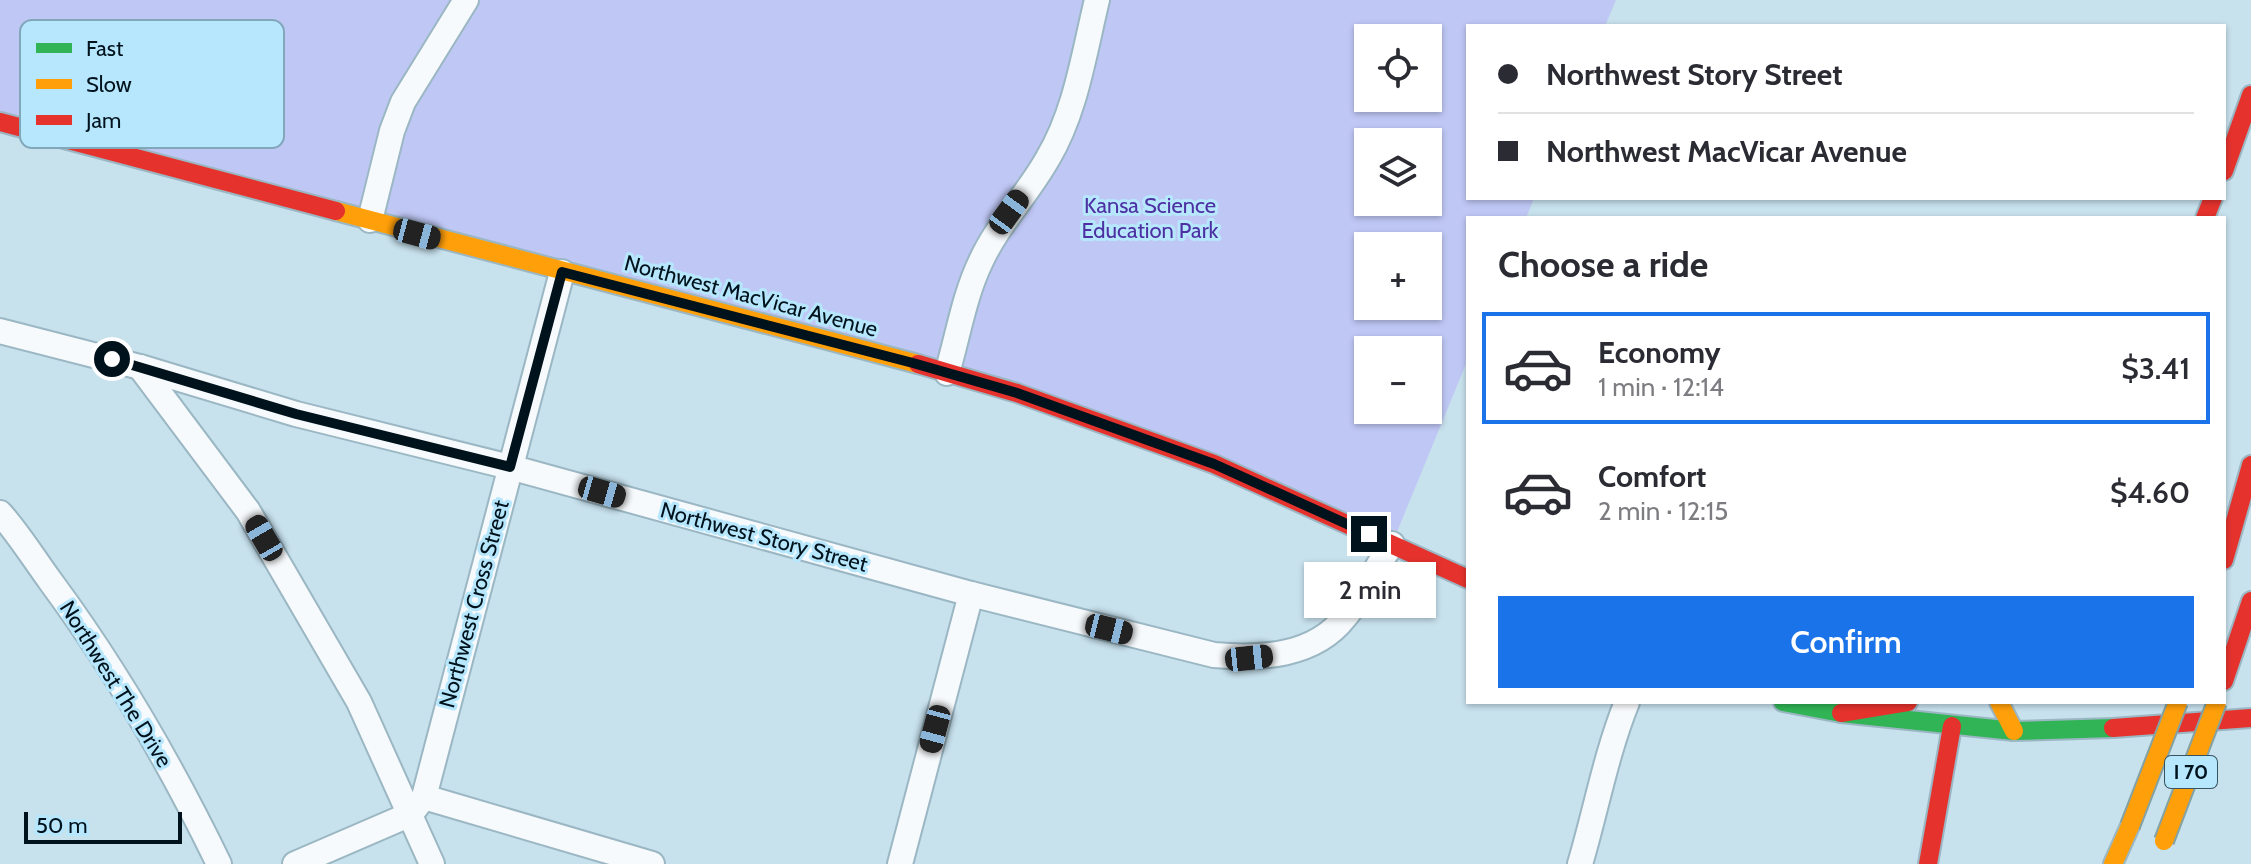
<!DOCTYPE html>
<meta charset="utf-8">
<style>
body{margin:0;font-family:Cabin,sans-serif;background:#f2f2f3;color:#2b2b33;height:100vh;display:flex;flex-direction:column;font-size:30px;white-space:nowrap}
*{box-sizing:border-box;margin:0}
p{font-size:26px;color:#7c7c81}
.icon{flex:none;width:44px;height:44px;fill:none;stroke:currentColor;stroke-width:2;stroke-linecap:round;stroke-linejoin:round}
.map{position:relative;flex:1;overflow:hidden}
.side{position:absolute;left:1466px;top:216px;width:760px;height:488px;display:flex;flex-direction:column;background:#fff;border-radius:0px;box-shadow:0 2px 6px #0004}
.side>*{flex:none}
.hud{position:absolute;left:1466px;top:24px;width:760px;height:176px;border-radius:0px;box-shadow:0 2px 6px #0004;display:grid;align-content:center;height:176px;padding:0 32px;background:#fff}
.buttons{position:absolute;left:1354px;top:24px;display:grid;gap:16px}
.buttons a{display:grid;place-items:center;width:88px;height:88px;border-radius:0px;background:#fff;box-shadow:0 2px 6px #0004;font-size:40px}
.scale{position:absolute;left:24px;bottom:20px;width:158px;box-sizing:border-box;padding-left:8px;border:4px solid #00121c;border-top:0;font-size:22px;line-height:28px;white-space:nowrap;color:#00121c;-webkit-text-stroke:6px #b7e7fd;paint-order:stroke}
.end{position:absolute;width:36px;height:36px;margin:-18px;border:10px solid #00121c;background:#fff;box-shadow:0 0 0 4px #fff}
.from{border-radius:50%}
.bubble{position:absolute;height:56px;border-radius:0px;background:#fff;box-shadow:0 2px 6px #0004;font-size:26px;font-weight:600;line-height:56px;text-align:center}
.car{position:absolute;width:24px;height:48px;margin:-24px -12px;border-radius:10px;box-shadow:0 0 6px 2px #0007;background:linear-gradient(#222 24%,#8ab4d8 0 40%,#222 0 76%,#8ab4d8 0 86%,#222 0)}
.hud b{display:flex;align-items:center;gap:28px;height:76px;font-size:30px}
.hud b+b{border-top:2px solid #e1e1e2}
.hud i{width:20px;height:20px;background:#2b2b33}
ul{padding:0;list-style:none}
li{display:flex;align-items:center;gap:24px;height:112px;margin:0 16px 12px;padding:0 16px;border:4px solid transparent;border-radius:0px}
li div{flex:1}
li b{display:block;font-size:30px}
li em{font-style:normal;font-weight:600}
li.on{border-color:#1a73e8}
li>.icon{width:72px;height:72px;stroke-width:1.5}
h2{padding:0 32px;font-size:36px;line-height:96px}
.cta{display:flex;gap:16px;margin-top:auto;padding:16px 32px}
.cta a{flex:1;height:92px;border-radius:0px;background:#1a73e8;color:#fff;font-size:32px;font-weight:600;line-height:92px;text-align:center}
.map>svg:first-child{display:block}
</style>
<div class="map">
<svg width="2251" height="864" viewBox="0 0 2251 864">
<rect width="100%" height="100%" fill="#c7e1ed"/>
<!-- green -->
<path fill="#bfc7f5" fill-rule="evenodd" d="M 0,0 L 1616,0 L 1605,26 L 1468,26 L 1468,198 L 1534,198 L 1526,218 L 1468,218 L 1468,359 L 1392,544 L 947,373 L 0,120 ZM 1368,38 L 1428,38 L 1428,98 L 1368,98 ZM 1368,142 L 1428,142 L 1428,202 L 1368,202 ZM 1368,246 L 1428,246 L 1428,306 L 1368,306 ZM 1368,350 L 1428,350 L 1428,410 L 1368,410 Z"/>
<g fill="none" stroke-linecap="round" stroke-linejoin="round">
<!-- street casing -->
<g stroke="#9ab7c3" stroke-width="28">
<g id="street">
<polyline points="370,220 392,131 403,102 466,0"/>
<path d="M 0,331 L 140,367 L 296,414 L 510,467 L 971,594 L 1214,655 C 1260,659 1314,657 1345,617 C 1363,595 1376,567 1392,544"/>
<polyline points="140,367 248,511 359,702 432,864"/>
<path d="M 947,373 C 958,336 964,296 981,261 C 998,224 1028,194 1048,158 C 1076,111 1084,53 1097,0"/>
<path d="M 0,513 C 19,534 34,559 51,582 C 116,670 171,765 219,864"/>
<polyline points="424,797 652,864"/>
<polyline points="295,864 411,814 424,797 562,272"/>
<polyline points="900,864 971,594"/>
<path d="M 1580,864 C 1596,810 1606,754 1627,702"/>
</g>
</g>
<!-- fast casing -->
<g stroke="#9ab7c3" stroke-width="22">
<polyline id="fast" points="1783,702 1841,713 2014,731 2113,728"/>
</g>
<!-- slow casing -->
<g stroke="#9ab7c3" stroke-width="22">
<g id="slow">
<polyline points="336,211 918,364"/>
<polyline points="1999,702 2014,731"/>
<polyline points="2113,864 2130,826"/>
</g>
</g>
<!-- jam casing -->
<g stroke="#9ab7c3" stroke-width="22">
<g id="jam">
<polyline points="0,122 336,211"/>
<polyline points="2224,171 2251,95"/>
<polyline points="2205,218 2213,198"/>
<polyline points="918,364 1017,393 1214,464 1468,579"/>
<polyline points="2224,560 2251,465"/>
<polyline points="2224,681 2251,601"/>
<polyline points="1841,713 1908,702"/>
<polyline points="2113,728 2251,718"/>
<polyline points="1928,864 1952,726"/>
</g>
</g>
<!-- street -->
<use href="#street" stroke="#f7fafc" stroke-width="24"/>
<!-- fast -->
<use href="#fast" stroke="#30b455" stroke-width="18"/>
<!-- slow -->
<use href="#slow" stroke="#ff9f0a" stroke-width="18"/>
<!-- jam -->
<use href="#jam" stroke="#e5322d" stroke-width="18"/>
<!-- slow-bridge casing -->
<g stroke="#84a2a3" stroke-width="22" stroke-linecap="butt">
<g id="slow-bridge">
<polyline points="2130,826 2178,702"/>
<polyline points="2164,841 2217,702"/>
</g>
</g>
<!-- slow-bridge -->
<use href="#slow-bridge" stroke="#ff9f0a" stroke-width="18"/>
</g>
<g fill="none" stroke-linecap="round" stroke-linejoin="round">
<!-- route -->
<polyline stroke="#00121c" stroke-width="10" points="112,359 296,414 510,467 562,272 913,363 1017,393 1214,464 1369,534"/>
</g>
<g text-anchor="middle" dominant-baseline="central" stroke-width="6" stroke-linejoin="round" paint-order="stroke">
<!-- shield labels -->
<rect fill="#b7e7fd" stroke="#375260" stroke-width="2" x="2165" y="756" width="52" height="32" rx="6"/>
<g font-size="20" font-weight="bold" fill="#00121c">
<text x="2191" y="772">I 70</text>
</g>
<!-- park labels -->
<g font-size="22" fill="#4d30a2" stroke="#b7e7fd">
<text x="1150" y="205">Kansa Science<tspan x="1150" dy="25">Education Park</tspan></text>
</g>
<!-- street labels -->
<g font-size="22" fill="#00121c" stroke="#b7e7fd">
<text transform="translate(751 296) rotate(15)">Northwest MacVicar Avenue</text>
<text transform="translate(764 537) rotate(15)">Northwest Story Street</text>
<text transform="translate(474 604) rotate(-75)">Northwest Cross Street</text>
<text transform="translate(116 684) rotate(58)">Northwest The Drive</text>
</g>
</g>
<!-- legend -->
<rect x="20" y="20" width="264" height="128" rx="12" fill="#b7e7fd" stroke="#80a7ba" stroke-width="2"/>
<rect x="36" y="43" width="36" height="10" fill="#30b455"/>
<rect x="36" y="79" width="36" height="10" fill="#ff9f0a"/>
<rect x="36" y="115" width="36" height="10" fill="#e5322d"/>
<g font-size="22" fill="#00121c">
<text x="86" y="56">Fast</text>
<text x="86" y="92">Slow</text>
<text x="86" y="128">Jam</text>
</g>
</svg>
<div class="buttons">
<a><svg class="icon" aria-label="locate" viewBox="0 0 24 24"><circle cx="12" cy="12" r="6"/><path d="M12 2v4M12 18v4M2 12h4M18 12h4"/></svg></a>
<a><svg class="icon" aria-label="layers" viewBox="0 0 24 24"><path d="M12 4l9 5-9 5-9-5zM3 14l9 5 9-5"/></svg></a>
<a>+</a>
<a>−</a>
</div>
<div class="scale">50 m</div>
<i class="end from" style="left:112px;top:359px"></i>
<i class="end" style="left:1369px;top:534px"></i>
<div class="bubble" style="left:1304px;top:562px;width:132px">2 min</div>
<i class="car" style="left:1009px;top:212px;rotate:36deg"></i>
<i class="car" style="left:417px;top:234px;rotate:105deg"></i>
<i class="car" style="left:602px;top:492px;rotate:106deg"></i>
<i class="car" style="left:264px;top:538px;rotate:330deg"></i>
<i class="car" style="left:1109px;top:629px;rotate:104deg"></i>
<i class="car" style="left:1249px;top:658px;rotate:84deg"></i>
<i class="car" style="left:935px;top:729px;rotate:195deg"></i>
<div class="hud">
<b><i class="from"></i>Northwest Story Street</b>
<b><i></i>Northwest MacVicar Avenue</b>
</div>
<section class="side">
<h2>Choose a ride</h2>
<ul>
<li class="on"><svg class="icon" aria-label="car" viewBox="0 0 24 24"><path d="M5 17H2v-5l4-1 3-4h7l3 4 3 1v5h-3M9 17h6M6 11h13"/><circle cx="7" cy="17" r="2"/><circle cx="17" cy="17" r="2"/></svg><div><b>Economy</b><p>1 min · 12:14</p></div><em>$3.41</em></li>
<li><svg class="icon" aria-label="car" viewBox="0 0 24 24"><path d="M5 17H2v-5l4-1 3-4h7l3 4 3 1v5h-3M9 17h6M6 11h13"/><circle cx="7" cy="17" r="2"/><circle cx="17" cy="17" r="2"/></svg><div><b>Comfort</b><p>2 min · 12:15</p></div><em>$4.60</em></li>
</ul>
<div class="cta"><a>Confirm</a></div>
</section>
</div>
